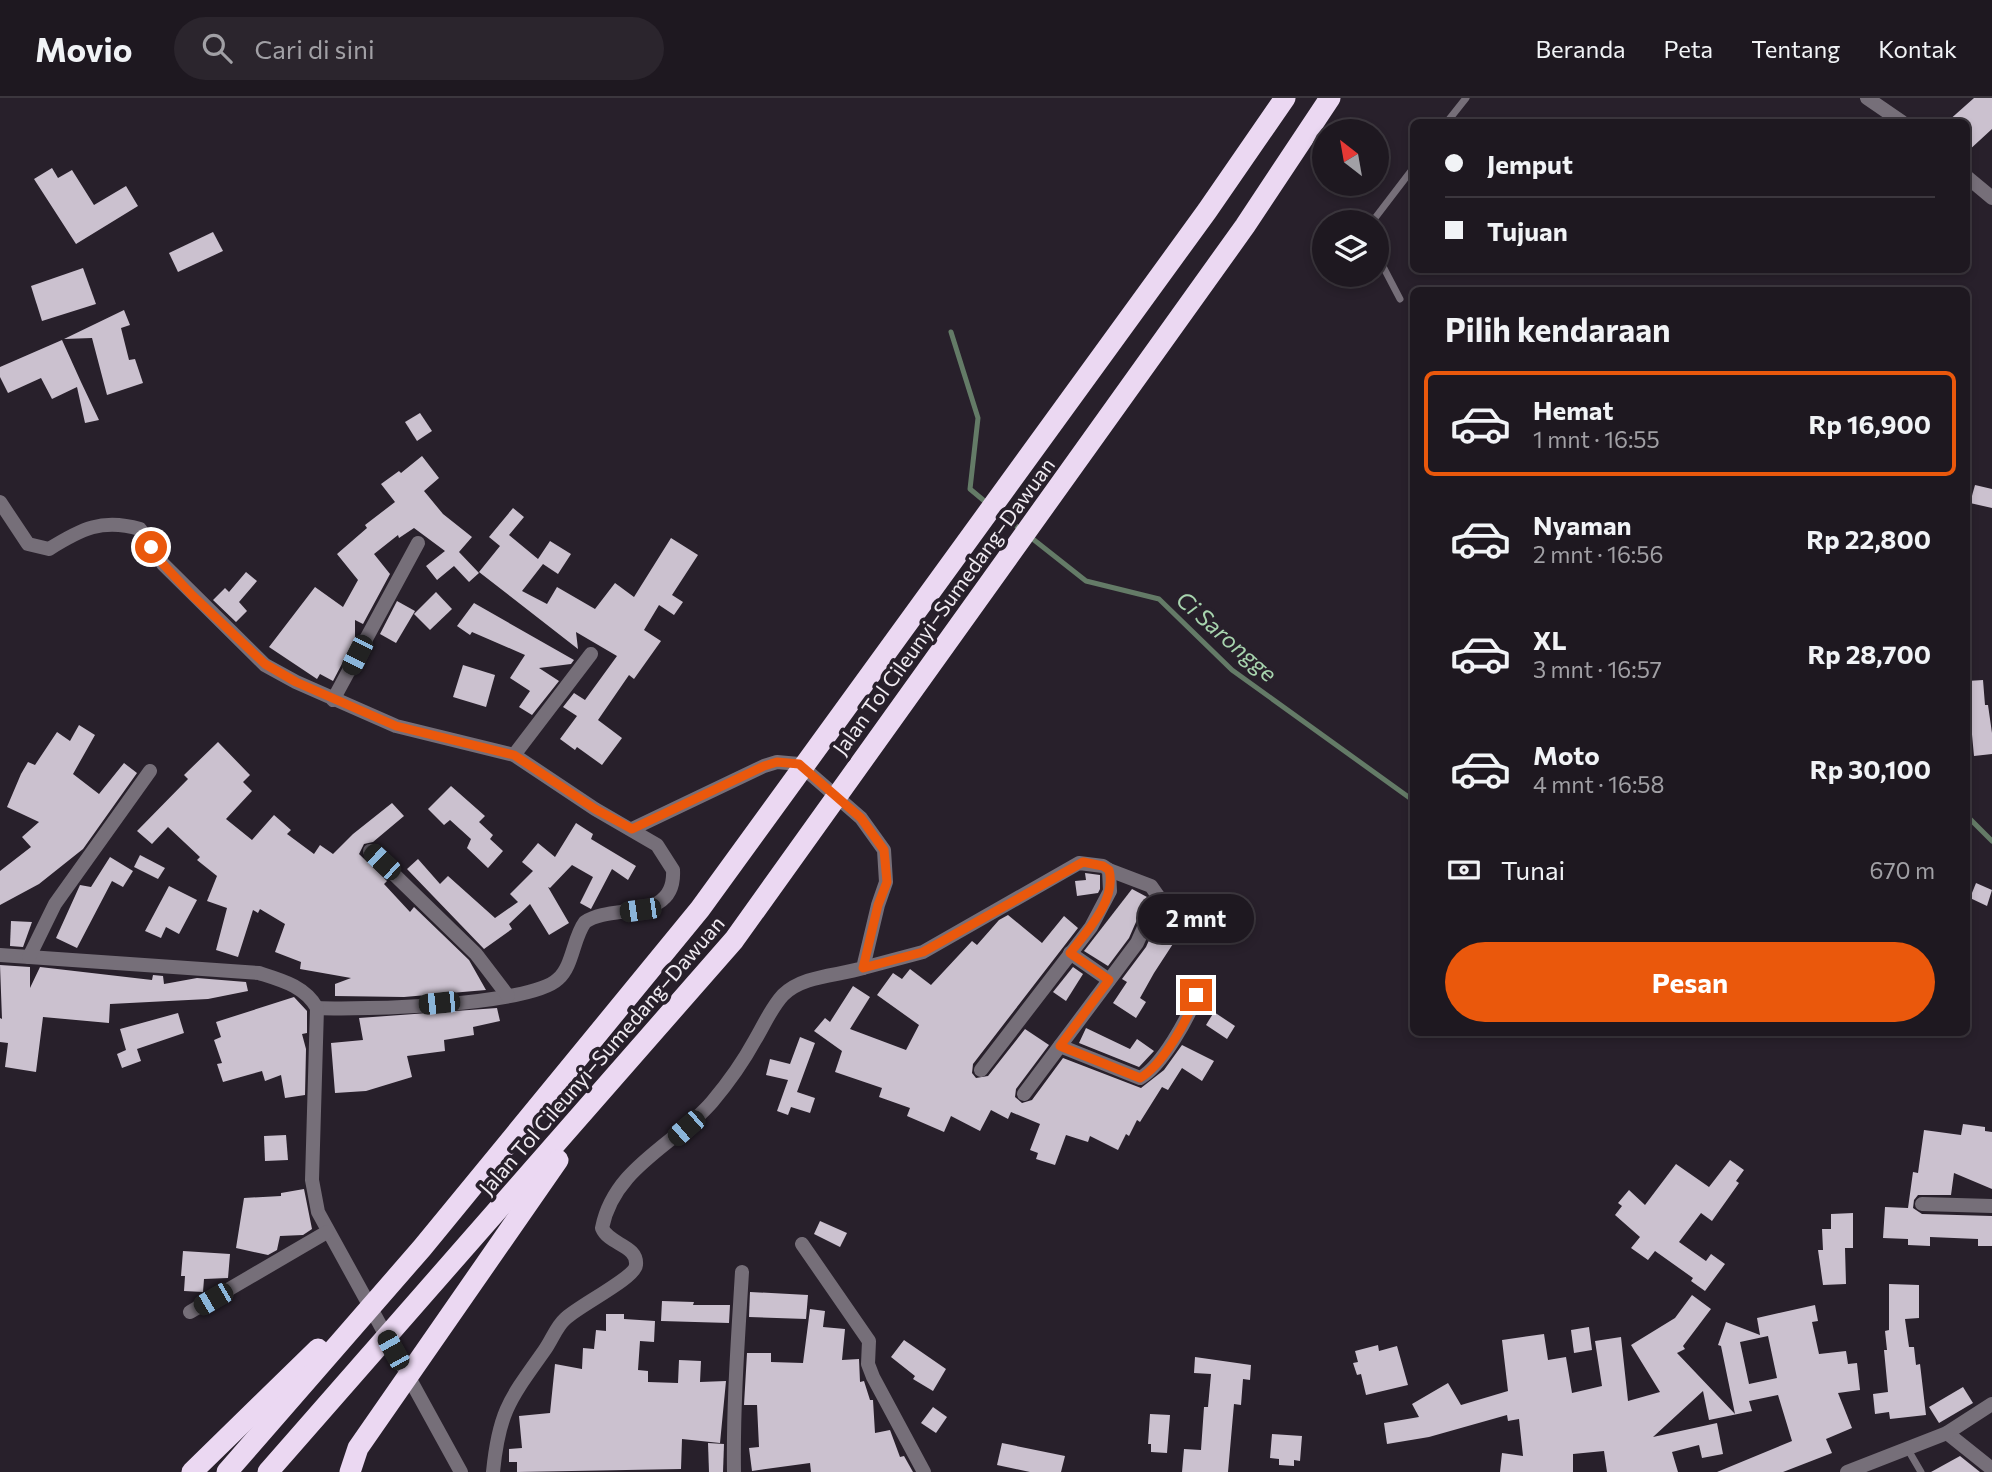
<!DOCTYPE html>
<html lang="id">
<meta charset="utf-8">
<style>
body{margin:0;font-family:Commissioner,sans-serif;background:#2b252d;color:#f1f3f6;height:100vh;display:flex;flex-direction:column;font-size:26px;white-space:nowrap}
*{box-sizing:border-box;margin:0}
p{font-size:23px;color:#a1a0a5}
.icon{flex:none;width:38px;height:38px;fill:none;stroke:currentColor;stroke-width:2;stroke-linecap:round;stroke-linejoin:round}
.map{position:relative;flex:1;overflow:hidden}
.side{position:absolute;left:1410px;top:189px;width:560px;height:749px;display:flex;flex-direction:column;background:#1e1820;border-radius:10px;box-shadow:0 4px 10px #0003,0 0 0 2px #3c373e}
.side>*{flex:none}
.top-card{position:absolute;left:1410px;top:21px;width:560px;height:154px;border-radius:10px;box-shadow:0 4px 10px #0003,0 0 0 2px #3c373e;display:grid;align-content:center;height:154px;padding:0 35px;background:#1e1820}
.needle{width:46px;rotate:329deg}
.controls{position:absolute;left:1312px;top:21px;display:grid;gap:14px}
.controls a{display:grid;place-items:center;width:77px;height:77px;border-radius:50%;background:#1e1820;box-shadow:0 4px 10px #0003,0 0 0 2px #3c373e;font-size:35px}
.end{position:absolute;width:32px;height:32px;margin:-16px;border:9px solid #ea580c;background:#fff;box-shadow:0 0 0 4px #fff}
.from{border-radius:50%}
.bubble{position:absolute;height:49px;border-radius:24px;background:#1e1820;box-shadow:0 4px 10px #0003,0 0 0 2px #3c373e;font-size:23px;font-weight:700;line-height:49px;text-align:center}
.car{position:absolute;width:21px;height:42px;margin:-21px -10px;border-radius:9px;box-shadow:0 0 5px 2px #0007;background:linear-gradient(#222 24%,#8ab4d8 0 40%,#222 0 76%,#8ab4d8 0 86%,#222 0)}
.top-card b{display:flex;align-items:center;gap:24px;height:66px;font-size:26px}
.top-card b+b{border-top:2px solid #3c373e}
.top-card i{width:18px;height:18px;background:#f1f3f6}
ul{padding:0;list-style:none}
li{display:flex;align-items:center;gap:21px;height:105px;margin:0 14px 10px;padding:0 21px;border:4px solid transparent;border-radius:10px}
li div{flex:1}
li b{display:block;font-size:26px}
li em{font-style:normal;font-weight:700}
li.selected{border-color:#ea580c}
li>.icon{width:63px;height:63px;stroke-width:1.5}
h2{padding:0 35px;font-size:32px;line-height:84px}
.pay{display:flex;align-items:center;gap:18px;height:77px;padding:0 35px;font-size:26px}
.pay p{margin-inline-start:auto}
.cta{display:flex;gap:14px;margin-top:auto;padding:14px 35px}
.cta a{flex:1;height:80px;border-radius:42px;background:#ea580c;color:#fff;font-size:28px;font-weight:700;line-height:80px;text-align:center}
header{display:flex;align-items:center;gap:42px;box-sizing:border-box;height:98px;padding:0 35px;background:#1e1820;border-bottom:2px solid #3c373e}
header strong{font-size:33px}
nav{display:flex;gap:38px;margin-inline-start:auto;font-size:24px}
.search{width:490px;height:63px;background:#2b252d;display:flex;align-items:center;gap:18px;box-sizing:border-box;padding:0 24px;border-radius:38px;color:#a1a0a5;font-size:26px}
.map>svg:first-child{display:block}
</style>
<header>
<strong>Movio</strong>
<div class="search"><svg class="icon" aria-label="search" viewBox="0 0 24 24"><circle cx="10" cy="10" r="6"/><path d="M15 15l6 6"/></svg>Cari di sini</div>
<nav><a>Beranda</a><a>Peta</a><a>Tentang</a><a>Kontak</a></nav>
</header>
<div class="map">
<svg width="1992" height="1374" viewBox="0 0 1992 1374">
<rect width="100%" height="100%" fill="#28202b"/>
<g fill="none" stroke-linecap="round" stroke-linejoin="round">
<!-- stream -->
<g stroke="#647b67" stroke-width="5">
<polyline points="951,234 978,320 970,391 988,406"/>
<polyline points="996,412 1021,432"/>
<polyline points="1029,438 1086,483 1159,501 1232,572 1414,703"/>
<polyline points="1967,718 1992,743"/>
</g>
</g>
<!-- building -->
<g fill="#cbc1cf" fill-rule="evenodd">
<polygon points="1974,0 1992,0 1992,31 1967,54 1967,24 1947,24"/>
<polygon points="52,70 58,80 72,72 94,107 126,88 138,108 76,146 34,81"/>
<polygon points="213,134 223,153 178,174 169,155"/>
<polygon points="83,170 96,206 42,223 31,188"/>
<polygon points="124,212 130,227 121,230 129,262 135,261 143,285 107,297 92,240 64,241"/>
<polygon points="62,242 81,284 99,322 85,325 77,289 52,301 41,280 8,295 0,279 0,269"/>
<polygon points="420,315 432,333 417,343 405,324"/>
<polygon points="422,358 439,380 424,393 443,416 472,439 459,454 479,475 469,484 454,468 437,482 426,468 445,453 414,430 399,440 398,437 374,456 390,476 363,526 355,522 355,541 333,583 320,576 317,581 269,549 315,489 343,509 358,482 337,456 367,430 365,427 395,404 381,386 399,373 401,375"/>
<polygon points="1975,387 1992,391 1992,410 1970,405"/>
<polygon points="513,410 524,419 509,437 538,461 550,443 571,456 558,476 543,466 522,493 547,506 557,489 595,511 615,485 634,499 671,440 698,457 672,497 683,504 674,517 659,507 644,532 661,543 634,581 629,577 598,622 622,640 602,667 577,649 575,652 560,641 577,618 563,609 574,595 585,602 617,558 576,534 578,551 479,474 500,448 489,439"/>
<polygon points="246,474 257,483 239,504 247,513 236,524 213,502 225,490 229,494"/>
<polygon points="436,494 452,511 430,532 414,516"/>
<polygon points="397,503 415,513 396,545 380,536"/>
<polygon points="474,505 574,562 571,566 539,570 559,583 532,617 519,609 530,593 510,580 525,557 472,534 470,537 457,528"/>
<polygon points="463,567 495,577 486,609 453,599"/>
<polygon points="1983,582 1985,607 1988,607 1992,635 1992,656 1974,658 1967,583"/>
<polygon points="79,627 95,637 73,676 99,696 124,665 137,675 83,751 39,786 0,807 0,773 31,749 22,739 39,724 7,709 21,676 28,664 35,667 57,634 70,643"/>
<polygon points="218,644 250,677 243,684 252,693 226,721 252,742 274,717 291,732 287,736 314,756 320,747 333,756 353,736 392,705 404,718 373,744 364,746 359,756 387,783 384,786 410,814 414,809 469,862 486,892 404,899 335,898 335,886 351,880 300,871 301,864 275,854 285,826 260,811 258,815 253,812 238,859 216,852 227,810 207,803 217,778 197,762 200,759 168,729 152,746 137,733 188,681 184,677"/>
<polygon points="451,688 485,718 479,724 493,737 490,741 503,753 488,770 467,750 471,741 450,722 444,727 428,711"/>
<polygon points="576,725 593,736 591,741 636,768 628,782 612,771 591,811 580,805 593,779 572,767 550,790 548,789 569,825 549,837 530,806 509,826 512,831 484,851 407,771 418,761 440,786 448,778 495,820 518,804 510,796 533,773 522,764 538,745 555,759"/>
<polygon points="140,757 165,770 158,781 134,769"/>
<polygon points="110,759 133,773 123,789 112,783 77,850 56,840 80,787 91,789"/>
<polygon points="1085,775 1100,777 1100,791 1098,795 1077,798 1075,783 1086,782"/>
<polygon points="1976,785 1992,792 1987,808 1970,800"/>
<polygon points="169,788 197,802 179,836 166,829 161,840 145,833"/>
<polygon points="1132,791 1147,799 1129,840 1108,868 1084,853"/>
<polygon points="1173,799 1198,816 1186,834 1182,832 1154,875 1140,900 1146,904 1136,920 1113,905 1127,884 1122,881 1146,849 1166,804 1168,806"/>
<polygon points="1008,817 1042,845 1064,818 1078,830 973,966 972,975 976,980 988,978 1025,931 1049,947 1016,991 1015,999 1022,1005 1032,1002 1063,960 1141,990 1164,972 1182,947 1214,963 1202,983 1182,970 1168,992 1162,989 1140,1024 1137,1022 1129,1038 1126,1036 1118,1052 1090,1038 1088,1044 1066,1037 1055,1067 1036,1061 1038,1055 1030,1052 1040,1026 1011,1014 1008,1021 991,1012 980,1033 951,1018 944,1034 907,1018 910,1010 879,999 882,990 835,974 842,953 814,933 825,920 830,924 853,888 870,899 850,931 906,952 919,927 877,897 893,875 902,881 910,871 931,887 972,843 977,847 999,822"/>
<polygon points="11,823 32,824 23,849 10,848"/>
<polygon points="0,867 30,869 30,890 40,869 152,882 153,877 163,878 164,886 197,880 246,884 248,893 208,901 110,906 109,925 43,919 36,974 5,969 8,945 0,944 0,920 2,921"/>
<polygon points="1073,869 1083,876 1066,903 1053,894"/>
<polygon points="294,899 307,913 307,935 302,936 306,951 305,997 285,1000 281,977 265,983 262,973 223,984 217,966 222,965 214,942 221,939 216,924"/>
<polygon points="497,910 500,923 473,929 474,937 444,942 445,953 407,958 412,979 366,993 335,995 331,945 363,942 359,920"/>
<polygon points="1214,914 1235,928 1227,941 1206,927"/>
<polygon points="178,915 184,935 137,951 141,963 122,970 117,956 126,952 120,931"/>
<polygon points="1086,930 1130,951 1137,941 1154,953 1139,969 1079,945"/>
<polygon points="800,939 815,945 797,994 815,1000 810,1015 791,1009 788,1017 777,1013 788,982 766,977 770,961 790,966"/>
<polygon points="1963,1026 1985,1029 1985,1033 1992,1034 1992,1091 1954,1075 1951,1097 1918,1097 1914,1102 1913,1110 1922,1116 1992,1118 1992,1148 1978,1148 1978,1141 1930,1139 1930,1148 1908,1147 1908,1141 1883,1140 1885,1109 1908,1110 1913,1074 1918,1075 1924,1032 1961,1037"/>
<polygon points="286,1037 288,1062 265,1063 264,1038"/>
<polygon points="1730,1062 1744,1072 1736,1083 1739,1085 1712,1123 1701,1115 1679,1144 1706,1163 1711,1156 1725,1166 1705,1193 1691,1183 1693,1180 1655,1153 1648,1162 1631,1150 1640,1139 1615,1117 1622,1108 1618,1105 1629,1092 1645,1107 1676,1066 1709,1089"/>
<polygon points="304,1091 312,1131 303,1137 280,1138 277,1152 268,1157 236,1150 244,1100 281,1098 281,1095"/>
<polygon points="1853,1115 1853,1150 1845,1150 1846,1186 1823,1187 1818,1152 1823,1152 1822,1131 1831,1131 1831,1116"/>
<polygon points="820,1123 847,1135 840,1149 814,1136"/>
<polygon points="183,1153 230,1156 228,1180 204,1181 203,1194 184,1193 185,1178 181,1178"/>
<polygon points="1889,1186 1919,1187 1919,1220 1905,1221 1909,1249 1914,1249 1916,1267 1920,1266 1926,1317 1890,1321 1889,1314 1875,1316 1873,1296 1888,1294 1884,1252 1887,1252 1885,1233 1889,1232"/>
<polygon points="750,1194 808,1197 806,1221 749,1219"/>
<path d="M 1692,1197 L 1711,1211 L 1683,1248 L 1685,1251 L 1677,1255 L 1735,1316 L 1721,1248 L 1718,1247 L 1726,1224 L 1760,1237 L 1757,1220 L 1815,1207 L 1818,1223 L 1812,1224 L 1819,1256 L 1846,1253 L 1848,1266 L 1857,1265 L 1860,1292 L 1838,1295 L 1852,1330 L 1826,1341 L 1832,1355 L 1783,1374 L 1717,1374 L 1792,1343 L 1778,1297 L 1749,1303 L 1752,1313 L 1709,1322 L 1703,1293 L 1653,1339 L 1717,1325 L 1723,1356 L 1702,1360 L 1699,1347 L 1672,1354 L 1678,1374 L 1607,1374 L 1604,1353 L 1573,1356 L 1573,1374 L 1500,1374 L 1502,1355 L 1523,1358 L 1519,1321 L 1508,1323 L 1507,1317 L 1429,1339 L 1387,1346 L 1384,1325 L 1419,1319 L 1412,1306 L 1448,1285 L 1461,1307 L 1508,1293 L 1502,1242 L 1544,1236 L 1548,1262 L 1566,1259 L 1572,1295 L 1602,1288 L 1595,1243 L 1621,1239 L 1628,1303 L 1660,1294 L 1631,1247 L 1675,1220 ZM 1768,1238 L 1777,1280 L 1749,1286 L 1740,1244 Z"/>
<polygon points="662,1203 694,1204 693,1207 730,1207 729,1225 661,1223"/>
<polygon points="810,1211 825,1213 823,1229 845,1231 842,1262 859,1261 860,1284 864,1283 870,1302 873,1302 875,1335 890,1332 900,1359 904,1358 913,1374 811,1374 810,1365 752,1373 749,1350 759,1349 757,1307 744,1307 747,1255 771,1255 771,1264 803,1265"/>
<polygon points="606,1216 624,1216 624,1221 655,1223 654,1244 640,1243 638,1272 648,1273 648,1284 678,1285 679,1262 701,1263 700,1284 726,1283 720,1345 682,1341 681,1371 517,1374 517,1364 509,1364 509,1351 522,1350 519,1318 550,1315 555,1266 582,1271 583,1250 594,1251 596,1232 606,1233"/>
<polygon points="1589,1229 1592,1252 1574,1255 1571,1232"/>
<polygon points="904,1242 946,1271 933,1293 913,1281 915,1278 891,1259"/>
<polygon points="1378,1247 1379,1253 1397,1248 1408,1287 1366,1297 1361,1276 1357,1277 1353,1265 1358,1264 1355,1253"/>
<polygon points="1195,1259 1251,1267 1250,1282 1243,1281 1241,1307 1234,1306 1228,1374 1182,1374 1184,1351 1201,1352 1204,1309 1208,1309 1211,1276 1194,1275"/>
<polygon points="1963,1289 1973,1305 1939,1325 1929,1309"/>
<polygon points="933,1309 947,1319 936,1335 921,1325"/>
<polygon points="1150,1316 1170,1317 1167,1355 1151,1354 1151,1346 1148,1346"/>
<polygon points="1272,1336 1302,1338 1300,1363 1294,1362 1294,1368 1279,1367 1279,1361 1270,1360"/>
<polygon points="708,1345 724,1346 723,1374 709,1374"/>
<polygon points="1002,1345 1065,1358 1061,1374 1030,1374 997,1367"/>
<polygon points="1960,1358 1980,1374 1931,1374"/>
</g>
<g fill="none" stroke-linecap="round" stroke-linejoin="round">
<!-- service -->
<g stroke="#766f79" stroke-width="7">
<polyline points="1447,24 1466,0"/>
<polyline points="1372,124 1414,69"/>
<polyline points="1377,157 1400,201"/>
<polyline points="1907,1350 1921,1374"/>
</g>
<!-- minor -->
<g stroke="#766f79" stroke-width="14">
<polyline points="1867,0 1902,24"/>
<polyline points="1967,79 1992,100"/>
<path d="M 0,404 L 28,446 L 49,451 C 81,431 102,420 140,431 L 163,466 L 265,567 L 296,584 L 396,628 L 514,657 L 595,711 L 657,747 L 673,772 C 676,825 613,805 585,824 C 573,840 573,868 558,881 C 530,908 360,912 317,910"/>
<polyline points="333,602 418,445"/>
<polyline points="514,657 591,556"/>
<polyline points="370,753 476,856 508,898"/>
<polyline points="1070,855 1109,882"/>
<path d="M 0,857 L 259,875 C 281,882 305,888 317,910 L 312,1082 L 318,1114 L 461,1374"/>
<polyline points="29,859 55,806 150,673"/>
<polyline points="863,870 923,854 1079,765 1103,768 1109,772 1110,793 1091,829 981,972"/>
<path d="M 1060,948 L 1140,980 C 1162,968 1188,920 1197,897"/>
<polyline points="1024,996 1137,845 1158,798 1151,788 1109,772"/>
<polyline points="1922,1106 1992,1108"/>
<polyline points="802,1146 869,1243 868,1266 873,1279 924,1374"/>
<polyline points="190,1214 327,1134"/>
<polyline points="1947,1335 1992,1371"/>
<path d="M 493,1374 C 499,1313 510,1301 544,1253 C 552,1242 556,1229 565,1221 C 578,1208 635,1180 636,1167 C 638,1147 609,1147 602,1130 C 614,1069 675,1047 712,1004 C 728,985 743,964 755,942 C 764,927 771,910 783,897 C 803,877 838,878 863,870 L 878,807 L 886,784 L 884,752 L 861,720 L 799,666 L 777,664 L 764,668 L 632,731"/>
<path d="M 734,1374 C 733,1307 738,1241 742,1174"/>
<polyline points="1847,1374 1947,1335 1992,1306"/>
</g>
<!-- motorway -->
<g stroke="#ebd8f2" stroke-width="21">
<polyline points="192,1374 318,1251"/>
<polyline points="227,1374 422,1150 700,811 1207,113 1285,0"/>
<polyline points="268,1374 734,842 1245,128 1330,0"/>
<polyline points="350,1374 358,1350 558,1062"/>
</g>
</g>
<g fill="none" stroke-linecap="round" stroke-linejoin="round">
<!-- route -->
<path stroke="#ea580c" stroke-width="9" d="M 151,449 L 163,466 L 192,497 L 265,566 L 296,584 L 396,628 L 514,657 L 595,711 L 632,731 L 764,668 L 777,664 L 799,666 L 861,720 L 884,752 L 887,784 L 878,807 L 863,870 L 923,854 L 1083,764 L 1103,768 L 1109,772 C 1117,801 1087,833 1070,855 L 1109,882 L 1060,948 L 1140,980 C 1162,968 1189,920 1196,897"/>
</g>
<g text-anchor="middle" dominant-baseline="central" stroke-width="7" stroke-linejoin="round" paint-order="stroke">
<!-- street labels -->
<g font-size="21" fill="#efeaf1" stroke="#28202b">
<text transform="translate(943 508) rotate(-54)">Jalan Tol Cileunyi–Sumedang–Dawuan</text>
<text transform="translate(601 957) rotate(-49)">Jalan Tol Cileunyi–Sumedang–Dawuan</text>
</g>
<!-- water labels -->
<g font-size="23" font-style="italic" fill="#a7d4ae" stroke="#28202b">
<text transform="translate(1227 538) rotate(41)">Ci Sarongge</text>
</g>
</g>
</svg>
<div class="controls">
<a><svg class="needle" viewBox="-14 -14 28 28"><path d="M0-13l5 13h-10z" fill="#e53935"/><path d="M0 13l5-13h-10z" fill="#a1a0a5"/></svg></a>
<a><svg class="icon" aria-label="layers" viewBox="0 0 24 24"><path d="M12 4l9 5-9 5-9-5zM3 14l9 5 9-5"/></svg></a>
</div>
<i class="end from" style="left:151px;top:449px"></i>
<i class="end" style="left:1196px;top:897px"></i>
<div class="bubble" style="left:1138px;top:796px;width:116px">2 mnt</div>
<i class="car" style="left:357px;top:557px;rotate:207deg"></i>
<i class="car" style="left:382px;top:764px;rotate:313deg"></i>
<i class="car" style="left:640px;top:812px;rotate:262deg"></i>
<i class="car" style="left:439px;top:905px;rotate:264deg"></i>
<i class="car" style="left:686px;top:1030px;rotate:229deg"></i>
<i class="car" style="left:213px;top:1201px;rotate:240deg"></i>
<i class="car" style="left:393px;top:1252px;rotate:331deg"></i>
<div class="top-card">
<b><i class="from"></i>Jemput</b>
<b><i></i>Tujuan</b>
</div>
<section class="side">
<h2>Pilih kendaraan</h2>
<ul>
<li class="selected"><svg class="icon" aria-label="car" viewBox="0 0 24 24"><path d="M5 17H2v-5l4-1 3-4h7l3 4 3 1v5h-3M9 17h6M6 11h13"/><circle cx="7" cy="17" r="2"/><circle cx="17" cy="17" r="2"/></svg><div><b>Hemat</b><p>1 mnt · 16:55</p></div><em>Rp 16,900</em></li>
<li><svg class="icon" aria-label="car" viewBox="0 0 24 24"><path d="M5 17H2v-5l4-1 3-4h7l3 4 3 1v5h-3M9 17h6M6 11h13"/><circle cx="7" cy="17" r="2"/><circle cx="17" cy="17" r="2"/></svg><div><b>Nyaman</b><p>2 mnt · 16:56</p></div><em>Rp 22,800</em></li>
<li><svg class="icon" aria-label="car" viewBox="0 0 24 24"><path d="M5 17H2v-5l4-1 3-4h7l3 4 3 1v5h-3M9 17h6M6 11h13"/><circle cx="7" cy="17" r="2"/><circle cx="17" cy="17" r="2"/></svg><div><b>XL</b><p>3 mnt · 16:57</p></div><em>Rp 28,700</em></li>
<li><svg class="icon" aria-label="car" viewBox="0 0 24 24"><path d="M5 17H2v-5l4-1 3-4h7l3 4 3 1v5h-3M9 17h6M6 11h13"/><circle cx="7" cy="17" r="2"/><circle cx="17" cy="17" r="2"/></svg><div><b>Moto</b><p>4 mnt · 16:58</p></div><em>Rp 30,100</em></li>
</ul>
<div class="pay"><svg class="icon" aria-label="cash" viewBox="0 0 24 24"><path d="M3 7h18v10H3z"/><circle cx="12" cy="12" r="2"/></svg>Tunai<p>670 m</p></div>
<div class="cta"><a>Pesan</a></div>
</section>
</div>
